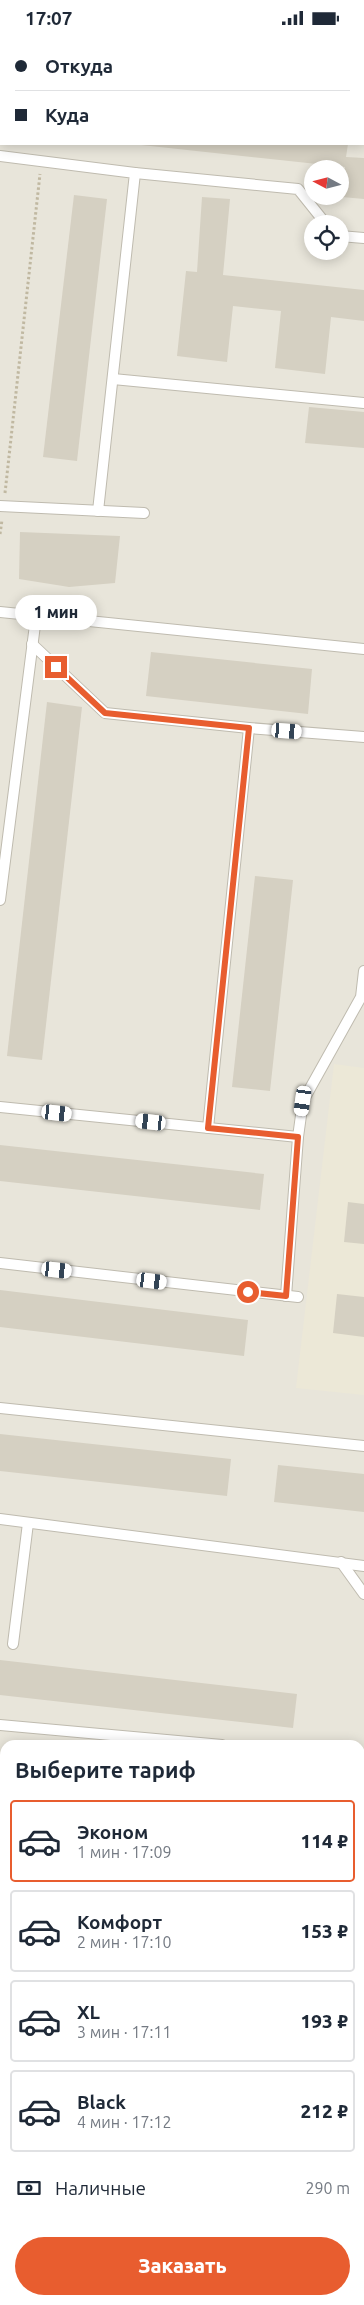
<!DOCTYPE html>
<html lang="ru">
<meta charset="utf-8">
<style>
body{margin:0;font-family:Ubuntu,sans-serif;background:#f2f2f3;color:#1f2937;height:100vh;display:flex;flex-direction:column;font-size:19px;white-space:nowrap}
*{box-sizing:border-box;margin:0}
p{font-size:16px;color:#747a83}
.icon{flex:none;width:28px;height:28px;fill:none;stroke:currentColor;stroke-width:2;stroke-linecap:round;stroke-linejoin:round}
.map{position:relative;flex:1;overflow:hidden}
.details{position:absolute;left:0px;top:1705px;width:365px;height:565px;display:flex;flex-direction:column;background:#fff;border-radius:15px 15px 0 0;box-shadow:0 2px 12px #0003}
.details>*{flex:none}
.guide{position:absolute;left:0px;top:0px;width:365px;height:110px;box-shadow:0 2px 12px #0003;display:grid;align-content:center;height:110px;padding:0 15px;background:#fff}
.needle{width:32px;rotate:277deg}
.controls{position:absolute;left:304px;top:125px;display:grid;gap:10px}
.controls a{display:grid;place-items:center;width:45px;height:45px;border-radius:50%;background:#fff;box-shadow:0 2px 12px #0003;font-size:25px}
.end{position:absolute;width:22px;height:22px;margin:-11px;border:6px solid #e85d2f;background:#fff;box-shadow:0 0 0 2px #fff}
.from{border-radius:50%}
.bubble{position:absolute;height:35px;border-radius:18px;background:#fff;box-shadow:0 2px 12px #0003;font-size:16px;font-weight:800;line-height:35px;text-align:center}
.car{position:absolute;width:15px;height:30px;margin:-15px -8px;border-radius:6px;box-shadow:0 0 4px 1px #0007;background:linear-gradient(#fff 24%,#345 0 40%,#fff 0 76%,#345 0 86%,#fff 0)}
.guide b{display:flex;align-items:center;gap:18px;height:48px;font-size:19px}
.guide b+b{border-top:1px solid #e0e1e3}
.guide i{width:12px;height:12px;background:#1f2937}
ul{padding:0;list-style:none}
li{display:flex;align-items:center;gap:15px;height:82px;margin:0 10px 8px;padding:0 5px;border:2px solid #e0e1e3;border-radius:5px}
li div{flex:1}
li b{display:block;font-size:19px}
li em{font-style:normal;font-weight:800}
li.selected{border-color:#e85d2f}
li>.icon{width:45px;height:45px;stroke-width:1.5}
h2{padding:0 15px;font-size:22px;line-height:60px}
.pay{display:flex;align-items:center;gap:12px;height:55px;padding:0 15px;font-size:19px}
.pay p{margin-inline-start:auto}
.button{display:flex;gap:10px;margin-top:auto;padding:10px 15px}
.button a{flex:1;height:58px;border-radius:30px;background:#e85d2f;color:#fff;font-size:20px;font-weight:800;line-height:58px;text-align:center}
.status{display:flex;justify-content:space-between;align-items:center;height:35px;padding:0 25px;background:#fff;direction:ltr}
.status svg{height:14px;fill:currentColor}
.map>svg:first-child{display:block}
</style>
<div class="status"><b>17:07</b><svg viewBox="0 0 49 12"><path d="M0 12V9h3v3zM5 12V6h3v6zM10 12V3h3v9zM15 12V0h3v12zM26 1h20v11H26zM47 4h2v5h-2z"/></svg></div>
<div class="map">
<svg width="364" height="2270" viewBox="0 0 364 2270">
<rect width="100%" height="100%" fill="#f4f3ec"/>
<!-- residential -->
<path fill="#e8e5da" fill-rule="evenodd" d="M 61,0 L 364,0 L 364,2270 L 0,2270 L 0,46 L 1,109 L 364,109 L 364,1 L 60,1 ZM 312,134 L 340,134 L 340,161 L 312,161 ZM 312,189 L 340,189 L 340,216 L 312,216 ZM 5,1710 L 360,1710 L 360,2265 L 5,2265 Z"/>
<!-- education -->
<g fill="#ece8d7">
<polygon points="334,1029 364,1033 364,1360 296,1353"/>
<polygon points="360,2107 364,2107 364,2270 184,2270 185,2265 360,2265"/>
</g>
<!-- building -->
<g fill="#d5d0c2">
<polygon points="132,109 348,109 346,122 364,123 364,164 342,162 345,132"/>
<polygon points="74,160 107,164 77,426 43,422"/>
<polygon points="202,162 230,164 223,240 364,255 364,286 331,282 325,339 275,333 281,276 233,271 227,327 177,321 186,236 197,237"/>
<polygon points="309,372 364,377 364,413 305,408"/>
<polygon points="20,497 120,501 115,548 69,552 19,544"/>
<polygon points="151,617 312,634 308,679 146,661"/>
<polygon points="47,667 82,672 42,1025 7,1021"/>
<polygon points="255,841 293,845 270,1056 232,1052"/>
<polygon points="0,1110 264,1139 260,1175 0,1146"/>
<polygon points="348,1167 364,1169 364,1209 344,1207"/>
<polygon points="0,1255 248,1285 244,1321 0,1292"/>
<polygon points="337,1259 364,1262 364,1302 333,1298"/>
<polygon points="0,1399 231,1424 227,1461 0,1436"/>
<polygon points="278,1430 364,1439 364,1477 274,1467"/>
<polygon points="0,1625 297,1659 293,1693 0,1660"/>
<polygon points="0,2162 5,2163 5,2200 0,2200"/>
<polygon points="226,2265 336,2265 336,2270 253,2270 226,2267"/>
</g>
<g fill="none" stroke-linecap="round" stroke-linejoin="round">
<!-- lane casing -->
<g stroke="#bfbbaf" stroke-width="12">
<g id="lane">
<polyline points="0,121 135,138 98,476"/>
<polyline points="135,138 298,154 326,189"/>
<polyline points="340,201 364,203"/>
<polyline points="113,344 364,368"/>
<polyline points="0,471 144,478"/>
<polyline points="0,577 364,614"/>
<polyline points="32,609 105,678 249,693 364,702"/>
<polyline points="0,865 36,582"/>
<polyline points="0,1072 298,1102 286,1261"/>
<polyline points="208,1093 249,693"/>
<polyline points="298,1102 303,1066 361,962 364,936"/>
<polyline points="0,1228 298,1262"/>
<polyline points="0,1373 364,1411"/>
<polyline points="0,1484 364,1531"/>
<polyline points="341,1527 364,1559"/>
<polyline points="13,1609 28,1488"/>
<polyline points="0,1690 222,1710"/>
<polyline points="360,1721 364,1721"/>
<polyline points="360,1979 364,1979"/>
<polyline points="0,2128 5,2129"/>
<polyline points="170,2270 171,2265"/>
</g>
</g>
<!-- path -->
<g stroke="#c0b8a1" stroke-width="3" stroke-dasharray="2.5 2.5" stroke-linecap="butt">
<polyline points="361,0 364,1"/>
<polyline points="0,59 1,59"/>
<polyline points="5,458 40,139"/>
<polyline points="0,499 2,485"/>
</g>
<!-- lane -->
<use href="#lane" stroke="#fff" stroke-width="10"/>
</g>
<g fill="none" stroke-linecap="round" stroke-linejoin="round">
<!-- route -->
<polyline stroke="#e85d2f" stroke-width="6" points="56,632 105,678 249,693 208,1093 298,1102 286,1261 248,1257"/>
</g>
</svg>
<div class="controls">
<a><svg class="needle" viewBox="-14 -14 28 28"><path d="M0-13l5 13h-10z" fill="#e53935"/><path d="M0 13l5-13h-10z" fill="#747a83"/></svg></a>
<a><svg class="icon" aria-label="locate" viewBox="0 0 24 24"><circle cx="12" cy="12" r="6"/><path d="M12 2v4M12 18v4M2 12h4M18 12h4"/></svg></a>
</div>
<i class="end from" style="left:248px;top:1257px"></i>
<i class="end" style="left:56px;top:632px"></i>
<div class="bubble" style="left:15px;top:560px;width:82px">1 мин</div>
<i class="car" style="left:287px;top:696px;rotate:94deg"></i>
<i class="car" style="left:303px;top:1066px;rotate:188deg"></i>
<i class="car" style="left:57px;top:1078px;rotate:96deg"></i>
<i class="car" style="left:151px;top:1087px;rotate:276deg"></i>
<i class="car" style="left:57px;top:1235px;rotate:96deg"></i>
<i class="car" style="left:152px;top:1246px;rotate:97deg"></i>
<div class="guide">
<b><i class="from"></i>Откуда</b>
<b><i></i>Куда</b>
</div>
<section class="details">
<h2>Выберите тариф</h2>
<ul>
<li class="selected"><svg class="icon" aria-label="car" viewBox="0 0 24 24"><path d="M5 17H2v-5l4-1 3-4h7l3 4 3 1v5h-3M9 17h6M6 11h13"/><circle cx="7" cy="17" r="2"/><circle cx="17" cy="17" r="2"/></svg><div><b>Эконом</b><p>1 мин · 17:09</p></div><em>114 ₽</em></li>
<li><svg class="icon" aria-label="car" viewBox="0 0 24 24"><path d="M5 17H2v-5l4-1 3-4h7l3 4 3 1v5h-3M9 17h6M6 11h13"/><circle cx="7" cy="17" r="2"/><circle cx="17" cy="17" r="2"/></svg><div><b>Комфорт</b><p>2 мин · 17:10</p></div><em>153 ₽</em></li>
<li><svg class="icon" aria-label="car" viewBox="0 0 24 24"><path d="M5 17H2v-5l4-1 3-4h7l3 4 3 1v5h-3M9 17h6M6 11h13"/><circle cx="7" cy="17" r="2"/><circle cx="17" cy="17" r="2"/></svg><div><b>XL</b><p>3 мин · 17:11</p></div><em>193 ₽</em></li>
<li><svg class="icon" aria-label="car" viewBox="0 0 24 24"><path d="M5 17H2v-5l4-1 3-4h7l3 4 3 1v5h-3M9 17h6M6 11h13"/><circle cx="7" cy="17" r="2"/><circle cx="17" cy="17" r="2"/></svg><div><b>Black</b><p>4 мин · 17:12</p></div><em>212 ₽</em></li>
</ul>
<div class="pay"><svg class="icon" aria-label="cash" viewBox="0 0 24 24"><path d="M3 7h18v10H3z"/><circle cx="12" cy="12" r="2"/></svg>Наличные<p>290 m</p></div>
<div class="button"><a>Заказать</a></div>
</section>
</div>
